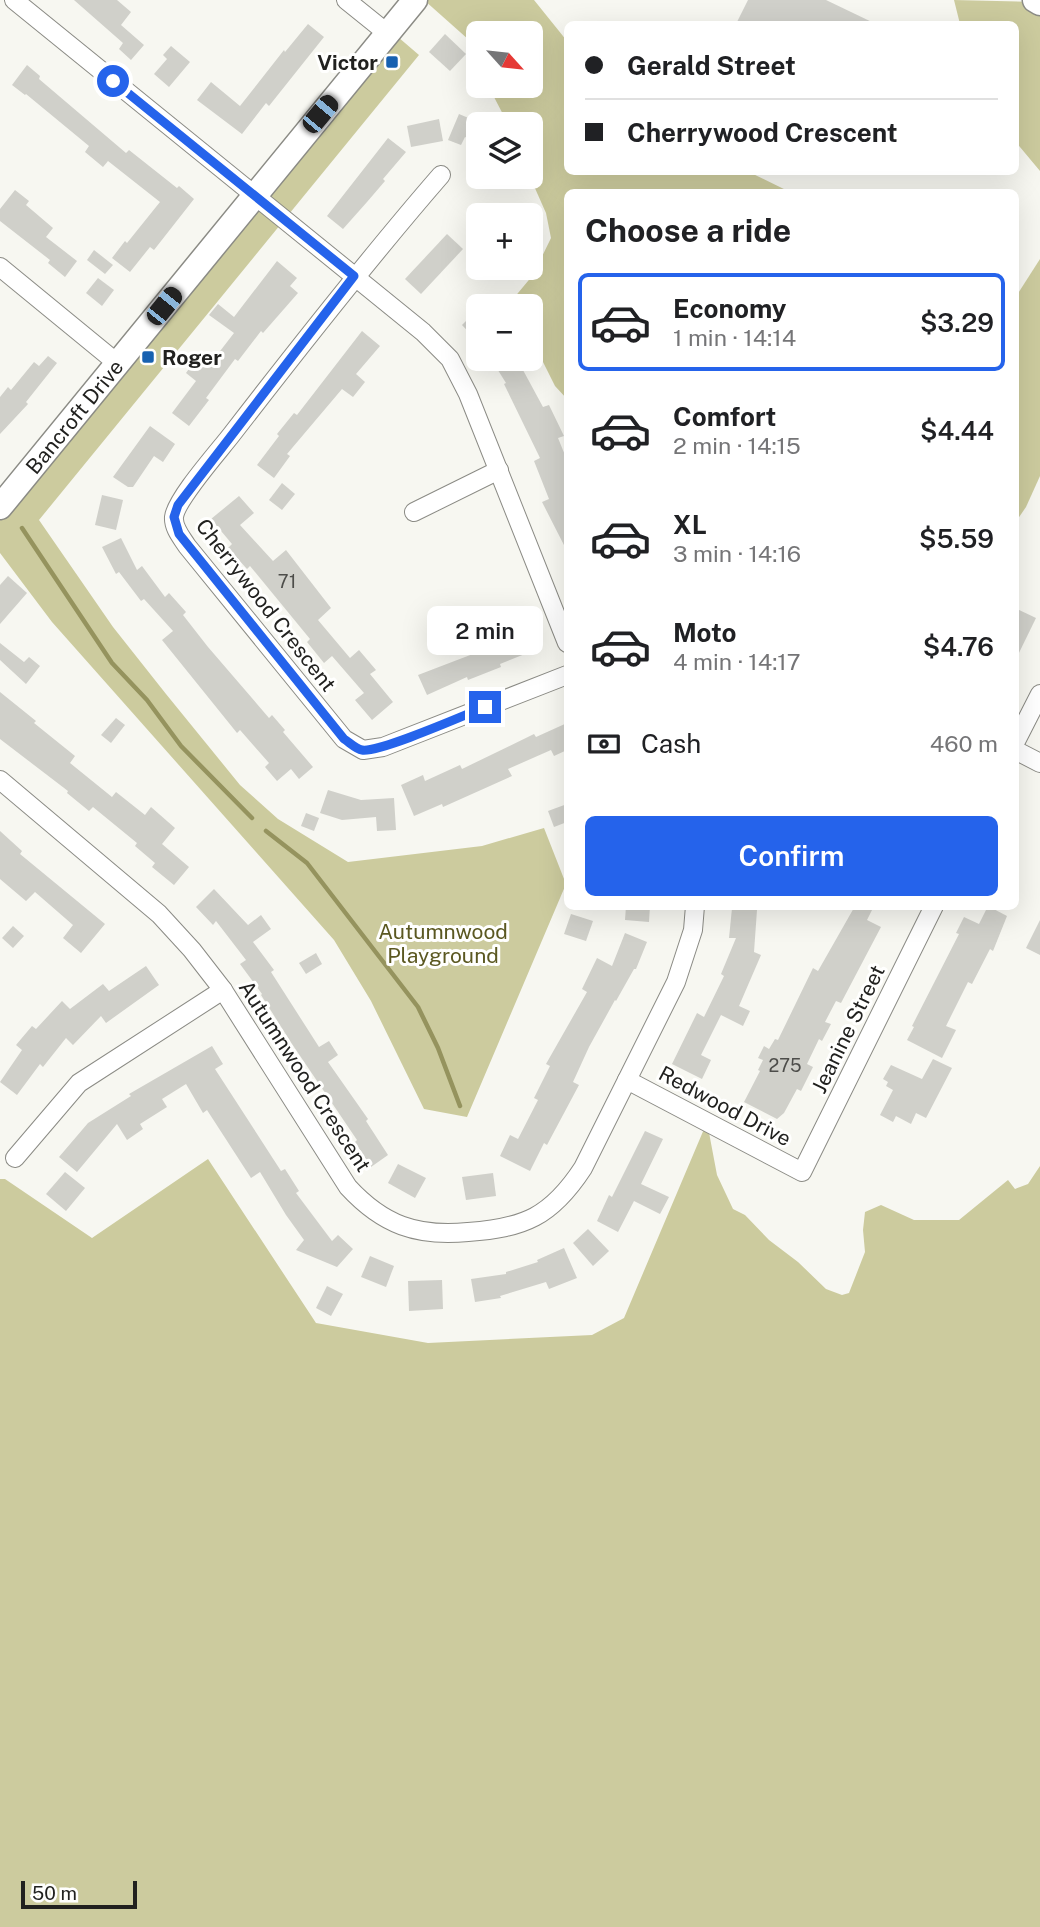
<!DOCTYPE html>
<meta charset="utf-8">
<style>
body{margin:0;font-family:"Public Sans",sans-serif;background:#f6f6f6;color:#202124;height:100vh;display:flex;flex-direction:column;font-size:26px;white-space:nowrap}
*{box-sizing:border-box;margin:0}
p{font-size:23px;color:#757577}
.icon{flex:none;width:38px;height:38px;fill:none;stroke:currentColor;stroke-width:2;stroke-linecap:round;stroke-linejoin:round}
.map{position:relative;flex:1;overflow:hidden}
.side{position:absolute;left:564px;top:189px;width:455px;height:721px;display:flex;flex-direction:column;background:#fff;border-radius:10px;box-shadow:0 7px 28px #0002}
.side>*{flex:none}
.banner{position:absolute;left:564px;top:21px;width:455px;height:154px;border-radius:10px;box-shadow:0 7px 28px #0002;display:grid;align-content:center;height:154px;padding:0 21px;background:#fff}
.needle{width:46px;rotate:117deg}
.fabs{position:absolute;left:466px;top:21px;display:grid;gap:14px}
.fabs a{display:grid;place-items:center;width:77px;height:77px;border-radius:10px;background:#fff;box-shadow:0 7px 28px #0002;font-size:35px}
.scale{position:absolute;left:21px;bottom:18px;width:116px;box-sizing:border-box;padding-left:7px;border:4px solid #21211f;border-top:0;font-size:19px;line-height:24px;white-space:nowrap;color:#21211f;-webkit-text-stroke:5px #fffffe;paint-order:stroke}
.end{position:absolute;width:32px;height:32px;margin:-16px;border:9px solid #2563eb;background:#fff;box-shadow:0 0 0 4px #fff}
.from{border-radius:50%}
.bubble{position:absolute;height:49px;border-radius:10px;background:#fff;box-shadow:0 7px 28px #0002;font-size:23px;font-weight:600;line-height:49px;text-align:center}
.car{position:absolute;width:21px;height:42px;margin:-21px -10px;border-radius:9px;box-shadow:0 0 5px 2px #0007;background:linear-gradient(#222 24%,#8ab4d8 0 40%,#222 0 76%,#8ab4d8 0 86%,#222 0)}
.banner b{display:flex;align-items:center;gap:24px;height:66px;font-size:26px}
.banner b+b{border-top:2px solid #e0e0e0}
.banner i{width:18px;height:18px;background:#202124}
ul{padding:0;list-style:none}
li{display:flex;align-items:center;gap:21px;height:98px;margin:0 14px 10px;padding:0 7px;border:4px solid transparent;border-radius:10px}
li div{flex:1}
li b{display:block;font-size:26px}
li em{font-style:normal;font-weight:600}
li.on{border-color:#2563eb}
li>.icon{width:63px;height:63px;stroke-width:1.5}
h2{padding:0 21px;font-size:32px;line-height:84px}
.pay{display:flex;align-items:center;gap:18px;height:77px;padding:0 21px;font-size:26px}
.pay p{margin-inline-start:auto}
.primary-button{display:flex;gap:14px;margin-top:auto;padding:14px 21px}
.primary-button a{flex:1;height:80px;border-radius:10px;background:#2563eb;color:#fff;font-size:28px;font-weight:600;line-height:80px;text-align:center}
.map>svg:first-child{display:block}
</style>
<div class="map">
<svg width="1040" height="1927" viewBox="0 0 1040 1927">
<rect width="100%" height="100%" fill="#f7f7f1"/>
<!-- green -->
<g fill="#cccb9e">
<polygon points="424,0 534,0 567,41 567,172 749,172 790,192 567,192 567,399 555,386 530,336 530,306 508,305 533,275 551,238 546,213 530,177 530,124 508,124 494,97 492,86 530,86 530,33 478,33 478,48"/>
<polygon points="954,0 1040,2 1040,171 1015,141 1015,24 960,24"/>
<polygon points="391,31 419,55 39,520 113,627 166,694 240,785 278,819 348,862 482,846 544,828 566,884 467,1117 424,1109 371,1001 334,940 52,622 0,553 0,509"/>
<polygon points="1040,259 1040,476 1026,507 1015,523 1015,298"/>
<polygon points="707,1122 717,1175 733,1209 745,1215 769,1240 798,1262 826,1289 842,1295 849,1293 865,1252 863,1230 865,1212 881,1205 914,1220 959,1220 1008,1180 1015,1189 1028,1184 1040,1166 1040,1927 0,1927 0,1179 5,1179 92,1238 208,1159 316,1323 428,1343 592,1335 624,1318"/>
</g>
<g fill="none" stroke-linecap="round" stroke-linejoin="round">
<!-- stream -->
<g stroke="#95935e" stroke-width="4.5">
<polyline points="22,528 112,663 147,700 181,746 252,818"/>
<polyline points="266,831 307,863 418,1007 438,1048 460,1106"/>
</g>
</g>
<!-- building -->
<g fill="#d0d0ca">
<polygon points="74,0 117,0 131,12 121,25 144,45 131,60 119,49 123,43"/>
<polygon points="748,0 826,0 876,24 736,24"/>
<polygon points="308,24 324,37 269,106 266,103 242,134 197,100 211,82 240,106 284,50 285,52"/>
<polygon points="445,34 466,54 450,71 429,52"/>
<polygon points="171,46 190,62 169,87 154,74 167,59 163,55"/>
<polygon points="27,65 40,76 39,79 126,153 129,150 177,188 179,186 194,199 154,250 150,247 130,272 112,258 125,241 127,243 160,202 108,161 103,167 85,152 89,146 26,94 25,95 12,85"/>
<polygon points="459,114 478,122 478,143 465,137 461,145 448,140"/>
<polygon points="439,119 443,141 411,147 407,126"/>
<polygon points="388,138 406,152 383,179 385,181 367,202 343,229 327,216"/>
<polygon points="15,190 29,201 26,205 53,228 46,237 77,261 65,277 48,263 50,260 0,221 0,209"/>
<polygon points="447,234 463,249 421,294 405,279"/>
<polygon points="94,250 113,265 105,274 87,260"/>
<polygon points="277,261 297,278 290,286 298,293 263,333 261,331 238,361 235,359 206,398 209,400 189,426 172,413 196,381 186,373 198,356 206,362 213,352 217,355 234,333 209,315 218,304 234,317"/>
<polygon points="98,278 114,290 102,306 86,293"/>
<polygon points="478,309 478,342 462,325"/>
<polygon points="362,331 380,346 356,374 365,382 353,397 342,389 287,454 290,456 274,478 257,465 279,436 277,434 294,413 297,415"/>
<polygon points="48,356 57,363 26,402 28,404 0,434 0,397 8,387 11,390 34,362 39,366"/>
<polygon points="491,359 517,359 543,407 549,405 564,436 558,438 567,460 567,551 542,502 549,499 534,461 540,458 504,384 506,383"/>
<polygon points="150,426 175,444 163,462 154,456 133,487 128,487 113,477"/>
<polygon points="282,483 295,494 282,510 269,500"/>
<polygon points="102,495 123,500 116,530 95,525"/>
<polygon points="239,496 254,513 240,525 273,561 286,550 331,608 318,620 350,658 359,650 376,670 370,674 393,702 372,720 355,700 364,693 332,656 324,663 307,642 310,639 250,566 247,569 228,548 232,544 211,519"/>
<polygon points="121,538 137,570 142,566 165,597 169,593 186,612 183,615 208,647 269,718 272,715 285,730 283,732 313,767 299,779 291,769 277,781 265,767 269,763 240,730 237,733 162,640 173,631 144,599 141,601 119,572 116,574 102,547"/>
<polygon points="8,576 27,593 0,624 0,585"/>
<polygon points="1015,608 1036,618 1015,661"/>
<polygon points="523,619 535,650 500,664 501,667 468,680 467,677 427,695 418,675 499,644 494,630"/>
<polygon points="0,643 24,662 29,657 40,666 26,684 0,660"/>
<polygon points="0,692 36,721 34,723 75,756 70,763 112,797 116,792 145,815 151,807 175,828 162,844 189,867 174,885 152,867 155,863 135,846 137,843 93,807 89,811 67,793 68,791 0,739"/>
<polygon points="116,718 125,725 111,743 101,735"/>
<polygon points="567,723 567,750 554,756 551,750 508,769 512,776 443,807 442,804 414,816 401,785 423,775 425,781 460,765 462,769 534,734 536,737"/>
<polygon points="328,790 361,800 394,798 396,830 377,831 376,817 342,820 320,813"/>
<polygon points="567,804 567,822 554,827 548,811"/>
<polygon points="306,813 319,818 314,831 301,826"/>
<polygon points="0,831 22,851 20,854 105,924 81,953 63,938 73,925 35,892 26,901 0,879"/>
<polygon points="214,889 248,925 261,915 271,929 253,942 274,970 271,972 319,1047 329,1041 338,1055 328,1062 368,1119 366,1121 388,1155 371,1167 355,1142 357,1140 292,1044 261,995 262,994 240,964 246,960 216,921 213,925 196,907"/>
<polygon points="626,906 650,906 649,922 625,920"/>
<polygon points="855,906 874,906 867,920 881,927 841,1003 836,1001 825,1022 831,1024 822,1041 819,1039 807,1064 813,1067 801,1091 797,1089 784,1113 777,1119 744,1102 760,1071 758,1070 763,1060 758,1058 764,1046 769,1049 775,1039 778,1040 813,968 818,971"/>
<polygon points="988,906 1007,916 993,951 990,949 972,984 968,982 946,1026 956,1030 942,1058 907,1040 914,1027 912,1026 959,934 956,933 964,917 979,924"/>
<polygon points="732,908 757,910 754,952 761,955 739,1006 750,1011 743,1026 721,1015 701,1055 711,1060 702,1079 672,1064 697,1013 704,1017 724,976 721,974 736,938 729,938"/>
<polygon points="571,914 593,921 586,941 564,934"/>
<polygon points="1040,920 1040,955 1026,948"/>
<polygon points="13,926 24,936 13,948 2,938"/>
<polygon points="625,933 647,942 636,969 634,969 616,1001 615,1000 589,1047 573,1082 579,1085 547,1145 544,1143 530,1171 500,1156 510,1135 518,1139 538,1100 534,1098 550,1066 546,1064 587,992 582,989 597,958 612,966"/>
<polygon points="316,953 322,964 306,974 299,963"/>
<polygon points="146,966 159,985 106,1023 101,1016 73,1045 66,1038 43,1067 40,1064 17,1095 0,1082 22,1050 16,1045 32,1026 36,1029 62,1001 70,1009 103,984 109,991"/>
<polygon points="212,1046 223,1064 215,1069 281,1171 285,1169 299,1191 296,1193 332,1241 338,1235 353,1249 337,1267 296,1250 304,1240 286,1215 260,1172 251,1178 207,1110 203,1113 186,1084 162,1099 167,1107 140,1124 143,1129 127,1140 117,1124 77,1172 59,1157 88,1123 131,1096 129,1094"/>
<polygon points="933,1059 952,1068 926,1118 916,1113 911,1124 896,1116 893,1122 880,1115 893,1090 886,1086 888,1082 883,1079 891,1065 922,1079"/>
<polygon points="645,1131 663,1139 641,1184 669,1197 660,1214 634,1201 618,1232 597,1221 609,1195 612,1197"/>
<polygon points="398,1164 426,1178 415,1198 388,1183"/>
<polygon points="65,1172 85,1188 66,1211 46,1194"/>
<polygon points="493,1173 496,1196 466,1200 462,1177"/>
<polygon points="588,1229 609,1251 593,1266 573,1243"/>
<polygon points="564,1248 577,1278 549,1289 546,1282 500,1296 501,1298 475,1302 471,1279 506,1274 506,1272 538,1262 537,1260"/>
<polygon points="370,1256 394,1266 386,1287 361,1277"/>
<polygon points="442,1280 443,1309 409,1311 408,1281"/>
<polygon points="327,1286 343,1294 331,1316 316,1308"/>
</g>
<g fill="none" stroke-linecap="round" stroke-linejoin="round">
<!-- street casing -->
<g stroke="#8b8b85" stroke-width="20">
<g id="street">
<polyline points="14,0 423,332 450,359 468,394 567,643"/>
<polyline points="346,0 387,33"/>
<path d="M 441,175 C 368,259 300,346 232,434 C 219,451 176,499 174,517 C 173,528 182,538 187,546 L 344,739 L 363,750 L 383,747 L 567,675"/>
<polyline points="0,267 117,363"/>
<polyline points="414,512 499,470"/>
<polyline points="1015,743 1040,694"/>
<polyline points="1015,750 1040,763"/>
<path d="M 0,780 L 159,914 L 192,950 L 223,990 L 348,1187 C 383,1225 417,1237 468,1232 C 524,1228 551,1217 583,1168 L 676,982 L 693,930 L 695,906"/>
<polyline points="627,1080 802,1172 934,906"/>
<polyline points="15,1158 79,1083 223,990"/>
</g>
</g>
<!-- secondary casing -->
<g stroke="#8b8b85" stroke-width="27">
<g id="secondary">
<polyline points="1035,0 1040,3"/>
<path id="s1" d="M 0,507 L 415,0"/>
</g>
</g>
<!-- street -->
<use href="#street" stroke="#fff" stroke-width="18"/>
<!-- secondary -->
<use href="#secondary" stroke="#fff" stroke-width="24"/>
</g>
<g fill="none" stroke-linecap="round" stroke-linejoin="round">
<!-- route -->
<path stroke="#2563eb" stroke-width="9" d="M 113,81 L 354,276 L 178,505 L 174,517 L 179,534 L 344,739 C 349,742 356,749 362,750 C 379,753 465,715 485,707"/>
</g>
<!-- markers -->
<g fill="#1761b0" stroke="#fffffe" stroke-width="2.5">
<rect x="385" y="55" width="14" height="14" rx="3.5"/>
<rect x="141" y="350" width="14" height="14" rx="3.5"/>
</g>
<g text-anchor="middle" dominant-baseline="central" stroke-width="6" stroke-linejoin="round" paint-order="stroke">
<!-- number labels -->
<g font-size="18" fill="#4d4d4a">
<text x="287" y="581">71</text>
<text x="785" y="1065">275</text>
</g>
<!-- poi labels -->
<g font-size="21" font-weight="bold" fill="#21211f" stroke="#fffffe" text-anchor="end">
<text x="378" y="62">Victor</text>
<text x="162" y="357" text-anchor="start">Roger</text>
</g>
<!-- street labels -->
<g font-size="21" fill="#21211f" stroke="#fffffe">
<text stroke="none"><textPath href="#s1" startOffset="117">Bancroft Drive</textPath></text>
<text transform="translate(266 605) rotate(52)">Cherrywood Crescent</text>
<text transform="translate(848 1029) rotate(-64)">Jeanine Street</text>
<text transform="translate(305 1076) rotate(57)">Autumnwood Crescent</text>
<text transform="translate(725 1106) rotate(28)">Redwood Drive</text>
</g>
<!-- park labels -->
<g font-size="21" fill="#5b5821" stroke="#fffffe">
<text x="443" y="931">Autumnwood<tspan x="443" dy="24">Playground</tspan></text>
</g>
</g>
</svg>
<div class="fabs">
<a><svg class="needle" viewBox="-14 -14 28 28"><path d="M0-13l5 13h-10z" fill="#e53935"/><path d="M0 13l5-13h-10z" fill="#757577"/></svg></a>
<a><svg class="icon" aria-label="layers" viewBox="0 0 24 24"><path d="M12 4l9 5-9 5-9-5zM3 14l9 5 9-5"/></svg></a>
<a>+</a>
<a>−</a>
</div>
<div class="scale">50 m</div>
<i class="end from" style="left:113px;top:81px"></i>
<i class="end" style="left:485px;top:707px"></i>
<div class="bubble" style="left:427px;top:606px;width:116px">2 min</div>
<i class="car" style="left:320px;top:114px;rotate:40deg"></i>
<i class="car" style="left:164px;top:306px;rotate:39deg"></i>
<div class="banner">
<b><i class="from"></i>Gerald Street</b>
<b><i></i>Cherrywood Crescent</b>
</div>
<section class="side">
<h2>Choose a ride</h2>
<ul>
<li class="on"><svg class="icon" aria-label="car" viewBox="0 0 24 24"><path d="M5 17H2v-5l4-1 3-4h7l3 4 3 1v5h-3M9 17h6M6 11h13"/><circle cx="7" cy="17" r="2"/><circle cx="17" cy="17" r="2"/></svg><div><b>Economy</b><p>1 min · 14:14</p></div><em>$3.29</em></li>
<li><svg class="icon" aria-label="car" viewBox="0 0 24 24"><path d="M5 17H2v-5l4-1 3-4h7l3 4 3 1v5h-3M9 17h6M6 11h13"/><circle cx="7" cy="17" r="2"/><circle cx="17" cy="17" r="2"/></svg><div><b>Comfort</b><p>2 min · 14:15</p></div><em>$4.44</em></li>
<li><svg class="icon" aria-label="car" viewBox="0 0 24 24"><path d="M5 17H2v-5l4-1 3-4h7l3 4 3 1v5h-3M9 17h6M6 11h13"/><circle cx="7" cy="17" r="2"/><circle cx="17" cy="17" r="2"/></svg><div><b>XL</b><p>3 min · 14:16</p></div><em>$5.59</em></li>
<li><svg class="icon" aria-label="car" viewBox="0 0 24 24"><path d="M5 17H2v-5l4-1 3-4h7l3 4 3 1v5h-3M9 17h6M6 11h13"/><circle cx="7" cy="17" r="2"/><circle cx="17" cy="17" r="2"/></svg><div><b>Moto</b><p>4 min · 14:17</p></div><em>$4.76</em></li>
</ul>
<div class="pay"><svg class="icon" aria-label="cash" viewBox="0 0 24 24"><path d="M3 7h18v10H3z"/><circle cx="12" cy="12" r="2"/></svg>Cash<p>460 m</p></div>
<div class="primary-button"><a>Confirm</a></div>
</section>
</div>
